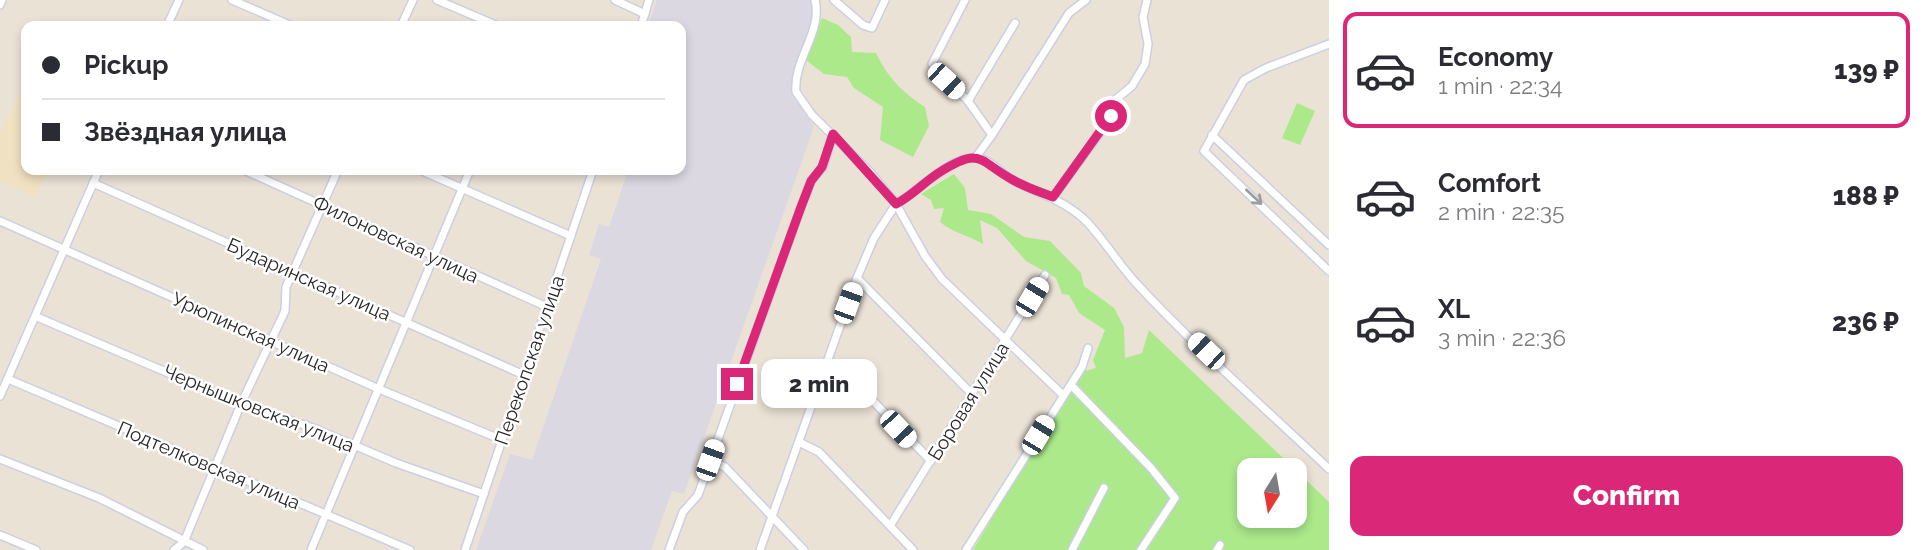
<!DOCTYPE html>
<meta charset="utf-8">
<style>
body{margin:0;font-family:Raleway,sans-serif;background:#f2f2f3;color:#2b2b33;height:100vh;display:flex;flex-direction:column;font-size:26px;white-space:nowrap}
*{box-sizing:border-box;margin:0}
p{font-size:23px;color:#7c7c81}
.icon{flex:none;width:38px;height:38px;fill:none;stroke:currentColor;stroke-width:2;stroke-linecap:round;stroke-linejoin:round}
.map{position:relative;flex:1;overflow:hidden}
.panel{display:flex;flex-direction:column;background:#fff;width:595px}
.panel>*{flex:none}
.top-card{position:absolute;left:21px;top:21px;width:665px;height:154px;border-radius:14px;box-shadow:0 4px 10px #0003;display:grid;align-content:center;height:154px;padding:0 21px;background:#fff}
.needle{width:46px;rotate:191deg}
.tools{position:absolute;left:1237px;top:458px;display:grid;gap:14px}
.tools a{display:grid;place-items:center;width:70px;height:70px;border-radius:14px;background:#fff;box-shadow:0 4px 10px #0003;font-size:35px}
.end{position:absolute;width:32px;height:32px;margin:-16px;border:9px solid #db2777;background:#fff;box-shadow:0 0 0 4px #fff}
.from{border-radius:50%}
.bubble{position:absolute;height:49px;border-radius:14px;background:#fff;box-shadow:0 4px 10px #0003;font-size:23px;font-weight:800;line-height:49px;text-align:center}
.car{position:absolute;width:21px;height:42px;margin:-21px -10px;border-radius:9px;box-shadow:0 0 5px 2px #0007;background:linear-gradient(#fff 24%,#345 0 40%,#fff 0 76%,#345 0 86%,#fff 0)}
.top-card b{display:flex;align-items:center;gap:24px;height:66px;font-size:26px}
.top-card b+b{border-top:2px solid #e1e1e2}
.top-card i{width:18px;height:18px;background:#2b2b33}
ul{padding:12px 0 0;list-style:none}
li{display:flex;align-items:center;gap:21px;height:116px;margin:0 14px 10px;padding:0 7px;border:4px solid transparent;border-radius:14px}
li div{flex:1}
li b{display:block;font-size:26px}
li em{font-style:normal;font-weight:800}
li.on{border-color:#db2777}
li>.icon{width:63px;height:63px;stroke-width:1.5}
.action{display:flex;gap:14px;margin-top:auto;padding:14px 21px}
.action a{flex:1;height:80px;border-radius:14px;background:#db2777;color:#fff;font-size:28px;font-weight:800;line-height:80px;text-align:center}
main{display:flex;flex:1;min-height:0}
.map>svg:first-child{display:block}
</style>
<main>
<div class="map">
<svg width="1329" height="550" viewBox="0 0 1329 550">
<rect width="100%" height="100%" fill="#ebe2d6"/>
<!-- industrial -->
<polygon fill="#dbd8e2" points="657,0 811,0 814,18 792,84 794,95 814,127 684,494 672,491 651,550 476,550 510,454 532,460 601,259 589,255 599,224 609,227 628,170 681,170 681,26 655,26 656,22 650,21"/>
<!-- education -->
<polygon fill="#f0e1c2" points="24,85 26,170 49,170 36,197 0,181 0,133"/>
<!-- green -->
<g fill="#abe98b" fill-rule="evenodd">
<path d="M 822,18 L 838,25 L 851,37 L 852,52 L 876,53 C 888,78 902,92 925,107 L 929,126 L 913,157 L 880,140 L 883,107 L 854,88 L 847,77 L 824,74 L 806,60 Z"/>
<polygon points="1297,103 1315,111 1300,145 1282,138"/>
<path d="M 954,174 L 965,188 L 968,210 L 991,214 L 1024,237 L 1050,241 L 1081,273 L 1084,286 L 1114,308 L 1124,327 L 1125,358 L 1142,353 L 1149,330 L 1329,502 L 1329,550 L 973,550 L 1038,441 L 1085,371 L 1096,368 L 1093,360 L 1105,330 L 1079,313 L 1069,295 L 1062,294 L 1056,278 L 1026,261 L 997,228 L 980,220 L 983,244 C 968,235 953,233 940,222 L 944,208 L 934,209 L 931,200 L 921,194 ZM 1250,471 L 1295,471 L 1295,516 L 1250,516 Z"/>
</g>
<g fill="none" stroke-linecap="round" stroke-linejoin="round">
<!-- minor casing -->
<g stroke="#cbcfe2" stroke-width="10">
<g id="minor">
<polyline points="232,0 292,26"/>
<polyline points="437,0 498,26"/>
<polyline points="615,0 645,14"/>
<path d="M 815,0 C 823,32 793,59 796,92 L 812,115 L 870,172 L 896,204 C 918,192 952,154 977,158 C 992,160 1001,174 1013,180 C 1039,194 1065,200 1087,222 C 1105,241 1119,265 1137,284 C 1197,349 1265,408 1329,469"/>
<polyline points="834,0 863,25 872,28 885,0"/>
<polyline points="965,0 932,64 968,101 992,135 976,157"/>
<polyline points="0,5 2,0"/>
<polyline points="167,26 179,0"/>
<polyline points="401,26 413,0"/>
<polyline points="641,26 649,0"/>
<polyline points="1329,44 1266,68 1244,80 1204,151 1329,271"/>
<polyline points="968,101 1015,23"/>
<polyline points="992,135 1069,13 1086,0"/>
<polyline points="1212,135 1329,245"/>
<polyline points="244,170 547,307"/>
<polyline points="420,170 571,236"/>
<polyline points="93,183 524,375"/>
<polyline points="1053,197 1107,123 1114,101 1132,86 1145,64 1148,44 1143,17 1147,0"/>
<polyline points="0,221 379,389 502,440"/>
<polyline points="857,278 972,394"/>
<polyline points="37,317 241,404 316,429 396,463 484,494"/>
<polyline points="828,365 850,377 931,461"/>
<polyline points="8,379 410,550"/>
<polyline points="1071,385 1151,468 1175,498 1141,550"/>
<polyline points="0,396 99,170"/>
<polyline points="799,442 819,452 913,550"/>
<polyline points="0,459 99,498 203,550"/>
<polyline points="710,460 725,467 804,550"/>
<polyline points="890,526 1045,275"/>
<polyline points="0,535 36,550"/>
<polyline points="174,550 184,542 241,404 285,311 286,287 338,170"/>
<polyline points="311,550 470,170"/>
<polyline points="465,550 593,170"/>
<polyline points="669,550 683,512 698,495 801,207 811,181 823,167 833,134"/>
<polyline points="760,550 857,278 874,238 896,204 925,256 942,279 1063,395"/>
<polyline points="966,550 1082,367 1088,348"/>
<polyline points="1072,550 1104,488"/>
<polyline points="1217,550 1220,545"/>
</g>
</g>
<!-- minor -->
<use href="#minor" stroke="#fff" stroke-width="7"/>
</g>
<!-- one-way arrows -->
<defs><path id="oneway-shaft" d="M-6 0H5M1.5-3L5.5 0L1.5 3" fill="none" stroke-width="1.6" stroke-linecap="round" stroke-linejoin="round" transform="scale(1.75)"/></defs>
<use stroke="#9e9e9e" href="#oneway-shaft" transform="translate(1254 197) rotate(43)"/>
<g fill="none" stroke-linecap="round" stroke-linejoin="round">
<!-- route -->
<path stroke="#db2777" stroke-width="9" d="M 737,384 L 801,207 L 811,181 L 822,167 L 833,134 L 896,204 C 913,195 924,182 940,172 C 982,146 978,161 1013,180 C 1025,187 1040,192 1053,197 L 1111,116"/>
</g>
<g text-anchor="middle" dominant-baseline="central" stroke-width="5" stroke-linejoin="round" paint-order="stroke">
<!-- street labels -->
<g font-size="19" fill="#272727" stroke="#fff">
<text transform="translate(396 239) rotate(25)">Филоновская улица</text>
<text transform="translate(309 279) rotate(24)">Бударинская улица</text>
<text transform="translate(251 332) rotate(24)">Урюпинская улица</text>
<text transform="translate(529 360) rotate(-71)">Перекопская улица</text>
<text transform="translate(968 401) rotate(-58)">Боровая улица</text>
<text transform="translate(259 408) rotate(22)">Чернышковская улица</text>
<text transform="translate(209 465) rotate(23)">Подтелковская улица</text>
</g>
</g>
</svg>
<div class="tools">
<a><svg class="needle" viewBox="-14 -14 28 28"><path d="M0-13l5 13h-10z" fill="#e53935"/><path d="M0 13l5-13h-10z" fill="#7c7c81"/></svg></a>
</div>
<i class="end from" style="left:1111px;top:116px"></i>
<i class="end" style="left:737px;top:384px"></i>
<div class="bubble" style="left:761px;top:359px;width:116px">2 min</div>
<i class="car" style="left:946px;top:81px;rotate:133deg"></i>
<i class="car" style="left:1032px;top:297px;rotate:31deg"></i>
<i class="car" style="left:848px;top:303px;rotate:20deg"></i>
<i class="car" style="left:1206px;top:351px;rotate:314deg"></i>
<i class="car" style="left:898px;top:429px;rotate:137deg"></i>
<i class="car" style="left:1038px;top:435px;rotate:31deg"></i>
<i class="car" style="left:710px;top:460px;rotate:19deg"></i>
<div class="top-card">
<b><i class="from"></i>Pickup</b>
<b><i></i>Звёздная улица</b>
</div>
</div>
<section class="panel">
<ul>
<li class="on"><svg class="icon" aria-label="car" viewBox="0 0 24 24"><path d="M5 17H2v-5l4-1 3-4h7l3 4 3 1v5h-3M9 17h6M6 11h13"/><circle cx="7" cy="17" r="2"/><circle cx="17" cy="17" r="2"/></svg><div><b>Economy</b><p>1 min · 22:34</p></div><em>139 ₽</em></li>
<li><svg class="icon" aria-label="car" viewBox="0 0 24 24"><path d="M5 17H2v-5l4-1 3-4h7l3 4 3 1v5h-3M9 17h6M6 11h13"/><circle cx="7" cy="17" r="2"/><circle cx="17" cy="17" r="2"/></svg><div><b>Comfort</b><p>2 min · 22:35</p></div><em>188 ₽</em></li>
<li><svg class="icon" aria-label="car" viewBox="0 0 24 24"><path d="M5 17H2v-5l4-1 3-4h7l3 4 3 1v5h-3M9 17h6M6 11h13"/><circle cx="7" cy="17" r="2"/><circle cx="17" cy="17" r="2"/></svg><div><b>XL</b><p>3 min · 22:36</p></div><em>236 ₽</em></li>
</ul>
<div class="action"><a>Confirm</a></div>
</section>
</main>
